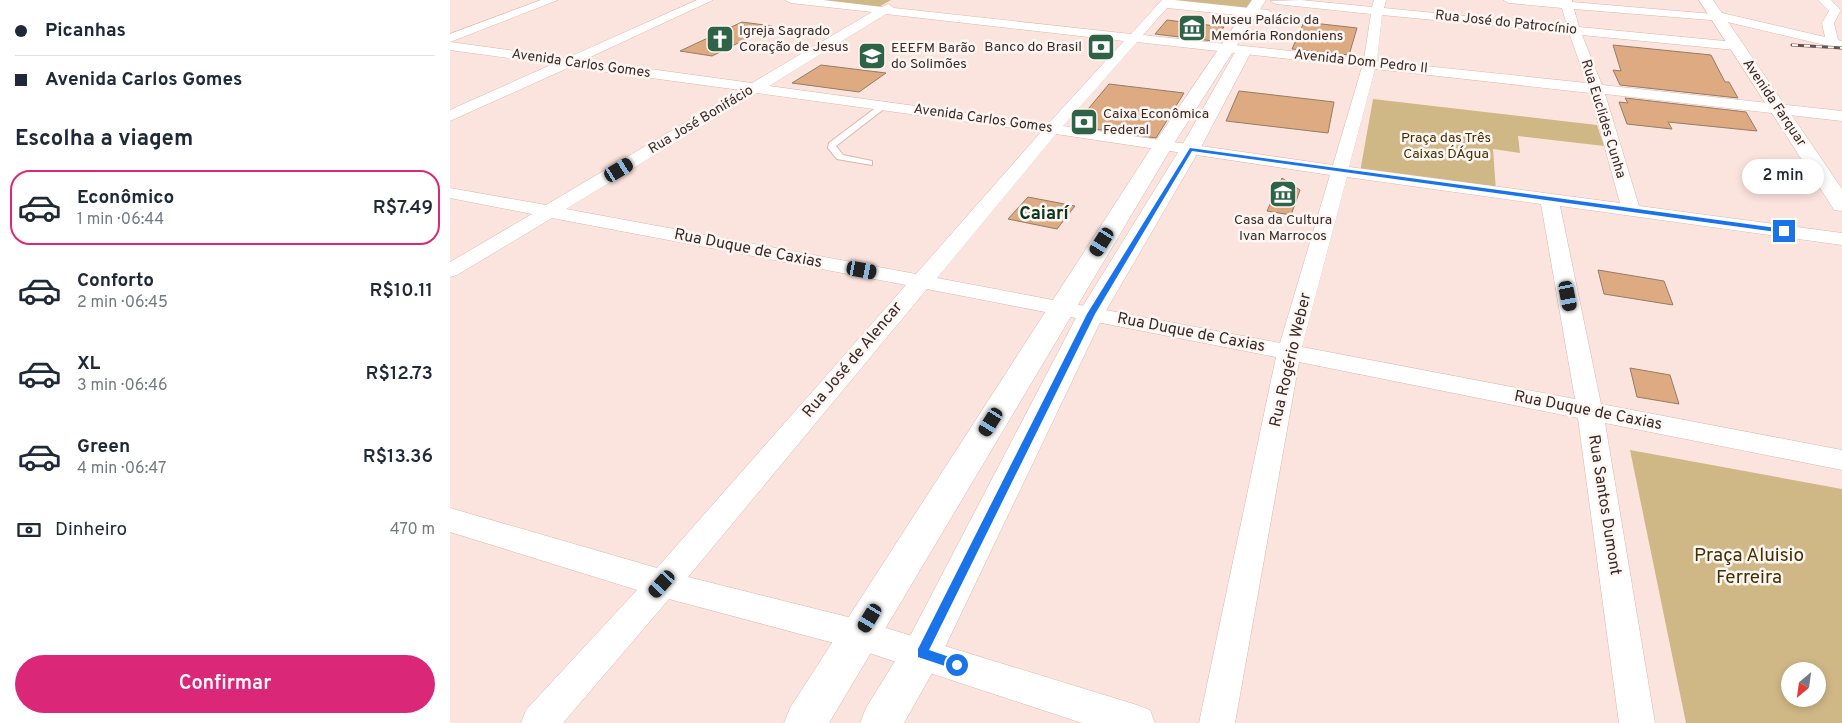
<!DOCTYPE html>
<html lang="pt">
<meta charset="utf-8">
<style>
body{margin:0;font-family:Overpass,sans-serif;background:#f6f6f7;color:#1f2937;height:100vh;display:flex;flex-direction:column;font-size:19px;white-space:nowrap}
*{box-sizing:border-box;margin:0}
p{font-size:16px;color:#747a83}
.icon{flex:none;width:28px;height:28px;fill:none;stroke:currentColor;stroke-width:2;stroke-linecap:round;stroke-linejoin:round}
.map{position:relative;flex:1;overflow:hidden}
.details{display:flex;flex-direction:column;background:#fff;width:450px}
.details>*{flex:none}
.top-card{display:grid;align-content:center;height:110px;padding:0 15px;background:#fff}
.needle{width:32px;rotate:209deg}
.tools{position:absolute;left:1331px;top:662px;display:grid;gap:10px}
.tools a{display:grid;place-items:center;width:45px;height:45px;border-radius:50%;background:#fff;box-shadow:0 2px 8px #0003;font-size:25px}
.end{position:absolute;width:22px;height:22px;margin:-11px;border:6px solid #1a73e8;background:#fff;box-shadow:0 0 0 2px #fff}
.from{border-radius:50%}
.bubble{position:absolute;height:35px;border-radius:18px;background:#fff;box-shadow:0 2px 8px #0003;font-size:16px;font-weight:600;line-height:35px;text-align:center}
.car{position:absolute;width:15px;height:30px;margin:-15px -8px;border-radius:6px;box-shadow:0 0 4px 1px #0007;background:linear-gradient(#222 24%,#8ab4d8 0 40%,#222 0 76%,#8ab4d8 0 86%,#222 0)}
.top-card b{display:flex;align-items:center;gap:18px;height:48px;font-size:19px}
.top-card b+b{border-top:1px solid #e0e1e3}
.top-card i{width:12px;height:12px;background:#1f2937}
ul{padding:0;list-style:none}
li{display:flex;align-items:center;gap:15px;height:75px;margin:0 10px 8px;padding:0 5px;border:2px solid transparent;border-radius:20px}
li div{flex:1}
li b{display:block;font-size:19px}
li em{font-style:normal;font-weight:600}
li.on{border-color:#db2777}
li>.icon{width:45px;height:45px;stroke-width:1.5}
h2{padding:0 15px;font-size:22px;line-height:60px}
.pay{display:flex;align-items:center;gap:12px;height:55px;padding:0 15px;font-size:19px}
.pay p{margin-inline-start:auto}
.action{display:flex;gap:10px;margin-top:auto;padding:10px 15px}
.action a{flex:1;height:58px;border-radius:30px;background:#db2777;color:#fff;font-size:20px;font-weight:600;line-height:58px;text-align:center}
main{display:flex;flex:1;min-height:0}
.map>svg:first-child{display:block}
</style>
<main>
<section class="details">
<div class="top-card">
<b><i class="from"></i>Picanhas</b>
<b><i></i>Avenida Carlos Gomes</b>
</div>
<h2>Escolha a viagem</h2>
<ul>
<li class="on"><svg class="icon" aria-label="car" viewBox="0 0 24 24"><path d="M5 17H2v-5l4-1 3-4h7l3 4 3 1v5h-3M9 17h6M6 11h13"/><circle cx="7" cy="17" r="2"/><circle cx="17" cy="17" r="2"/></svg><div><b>Econômico</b><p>1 min · 06:44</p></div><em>R$7.49</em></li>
<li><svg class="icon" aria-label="car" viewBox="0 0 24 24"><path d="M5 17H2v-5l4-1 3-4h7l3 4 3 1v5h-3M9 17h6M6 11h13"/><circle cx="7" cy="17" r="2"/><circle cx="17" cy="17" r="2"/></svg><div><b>Conforto</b><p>2 min · 06:45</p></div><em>R$10.11</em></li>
<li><svg class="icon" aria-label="car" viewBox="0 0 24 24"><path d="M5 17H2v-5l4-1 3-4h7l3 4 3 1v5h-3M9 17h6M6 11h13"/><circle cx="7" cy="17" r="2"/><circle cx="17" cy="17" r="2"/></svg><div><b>XL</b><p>3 min · 06:46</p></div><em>R$12.73</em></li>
<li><svg class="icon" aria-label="car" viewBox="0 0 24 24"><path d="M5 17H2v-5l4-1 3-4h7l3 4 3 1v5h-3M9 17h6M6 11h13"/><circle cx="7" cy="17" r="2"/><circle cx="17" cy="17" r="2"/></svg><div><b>Green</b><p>4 min · 06:47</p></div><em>R$13.36</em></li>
</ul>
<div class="pay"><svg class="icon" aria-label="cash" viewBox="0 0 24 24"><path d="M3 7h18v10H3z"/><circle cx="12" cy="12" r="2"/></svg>Dinheiro<p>470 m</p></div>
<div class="action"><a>Confirmar</a></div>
</section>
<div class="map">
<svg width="1392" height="723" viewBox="0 0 1392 723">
<rect width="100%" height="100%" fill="#fce4de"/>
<!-- green -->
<g fill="#d0b886" fill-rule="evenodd">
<polygon points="336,0 441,0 427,8"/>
<polygon points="728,0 805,0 797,13 723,6"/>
<polygon points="923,99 1147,125 1154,146 1068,136 1070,153 1043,149 1046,191 910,172"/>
<path d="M 1180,450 L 1392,489 L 1392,723 L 1236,723 ZM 1340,671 L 1368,671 L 1368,699 L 1340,699 Z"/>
</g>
<!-- building -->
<g fill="#ddaa81" stroke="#967b65">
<polygon points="717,20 774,27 763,41 705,34"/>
<polygon points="292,22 322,26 262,56 230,51"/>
<polygon points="854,22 907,28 899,55 842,49"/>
<polygon points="1163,45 1261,55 1275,82 1279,82 1288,98 1170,85 1163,70 1171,71"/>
<polygon points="371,65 436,73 409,92 342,83"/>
<polygon points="659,84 734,93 706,138 624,126"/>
<polygon points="789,91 884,102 878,133 776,121"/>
<polygon points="1175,98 1296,112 1307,131 1218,122 1222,129 1177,124 1169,102 1178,103"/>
<polygon points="832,178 850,190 841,215 817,211"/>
<polygon points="578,197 625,206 607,229 558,219"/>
<polygon points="1148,270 1214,281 1223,305 1154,294"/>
<polygon points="1180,368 1220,375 1229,404 1187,397"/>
</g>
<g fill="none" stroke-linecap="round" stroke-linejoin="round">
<!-- service casing -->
<g stroke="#dcb6ac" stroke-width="2">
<polygon id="service" points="432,103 439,105 386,146 393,155 422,161 422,165 387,159 378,148 379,143"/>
</g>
<!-- minor casing -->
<g stroke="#dcb6ac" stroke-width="1">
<g id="minor">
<polygon points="91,0 108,0 0,42 0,34"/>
<path d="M 247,0 L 263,0 L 134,60 L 302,83 L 422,12 L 341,3 L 335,0 L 373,0 L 432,7 L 438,4 L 444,8 L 681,34 L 712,0 L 724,0 L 818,10 L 824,14 L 818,18 L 717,8 L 693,35 L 914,59 L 921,14 L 826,4 L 820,1 L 851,0 L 922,7 L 924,0 L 936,0 L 934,8 L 1117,26 L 1112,8 L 1059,3 L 1053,0 L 1122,0 L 1122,2 L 1263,14 L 1268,12 L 1375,37 L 1372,23 L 1379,11 L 1368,0 L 1381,0 L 1391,10 L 1384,23 L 1388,40 L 1392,41 L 1392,49 L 1273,21 L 1124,9 L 1129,27 L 1285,42 L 1292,46 L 1285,50 L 1132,35 L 1152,85 L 1392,111 L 1392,121 L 1155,94 L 1189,206 L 1392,233 L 1392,245 L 1110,206 L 1151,404 L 1392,450 L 1392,470 L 1155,423 L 1205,723 L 1169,723 L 1128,418 L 849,362 L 785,723 L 749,723 L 826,357 L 477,289 L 238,577 L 410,620 L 687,705 L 700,710 L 705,723 L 632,723 L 410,650 L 219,599 L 113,723 L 71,723 L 76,710 L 187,590 L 0,532 L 0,508 L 207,568 L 456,285 L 102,218 L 7,275 L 0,277 L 0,262 L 82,214 L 0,198 L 0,188 L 96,205 L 290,90 L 120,67 L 0,121 L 0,110 L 103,64 L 0,50 L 0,42 L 117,58 ZM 436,14 L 674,41 L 598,124 L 319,86 ZM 932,15 L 1119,33 L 1137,83 L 927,61 ZM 687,42 L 912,67 L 883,165 L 613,126 ZM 925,69 L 1140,93 L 1170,203 L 899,167 ZM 307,93 L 591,132 L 466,274 L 116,209 ZM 606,134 L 880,175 L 830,343 L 487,278 ZM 897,177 L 1091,204 L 1125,399 L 852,347 Z"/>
</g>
</g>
<!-- tertiary casing -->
<g stroke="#dcb6ac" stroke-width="1">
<g id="tertiary">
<polygon points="802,0 816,0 723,145 379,723 334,723 340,708 703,145"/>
<polygon points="1249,0 1263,0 1392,189 1392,211 1384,210 1381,205"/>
<polygon points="792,49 800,54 750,149 654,314 486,666 454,723 410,723 416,708 458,640 628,314 730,149 784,54"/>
</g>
</g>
<!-- service -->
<use href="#service" fill="#fff" fill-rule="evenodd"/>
<!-- minor -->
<use href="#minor" fill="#fff" fill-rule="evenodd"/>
<!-- tertiary -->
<use href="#tertiary" fill="#fff" fill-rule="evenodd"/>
<!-- rail casing -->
<g stroke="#63524e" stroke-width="3">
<polyline id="rail" points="1342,45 1392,48"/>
</g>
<!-- rail -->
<use href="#rail" stroke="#fef6f3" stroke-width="2" stroke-dasharray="6" stroke-linecap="butt"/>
</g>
<!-- route -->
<polygon fill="#1a73e8" points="740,148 1334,229 1338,231 1334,233 742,151 645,314 479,650 511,661 511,669 507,670 468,657 468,649 637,314"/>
<!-- icons -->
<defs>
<g id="museum-square" transform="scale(1.4375)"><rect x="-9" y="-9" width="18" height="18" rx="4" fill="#2e6348" stroke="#fef6f3"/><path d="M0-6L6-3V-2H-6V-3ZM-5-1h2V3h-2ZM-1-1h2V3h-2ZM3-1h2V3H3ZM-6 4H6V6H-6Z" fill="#fff"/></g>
<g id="church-square" transform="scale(1.4375)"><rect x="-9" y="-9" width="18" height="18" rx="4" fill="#2e6348" stroke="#fef6f3"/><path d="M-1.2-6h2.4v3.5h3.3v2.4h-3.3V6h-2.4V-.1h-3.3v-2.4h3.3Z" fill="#fff"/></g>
<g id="bank-square" transform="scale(1.4375)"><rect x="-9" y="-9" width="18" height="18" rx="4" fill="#2e6348" stroke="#fef6f3"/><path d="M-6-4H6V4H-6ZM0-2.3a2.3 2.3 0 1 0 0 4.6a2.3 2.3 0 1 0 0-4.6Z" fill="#fff"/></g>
<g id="school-square" transform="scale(1.4375)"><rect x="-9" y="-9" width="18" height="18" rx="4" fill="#2e6348" stroke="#fef6f3"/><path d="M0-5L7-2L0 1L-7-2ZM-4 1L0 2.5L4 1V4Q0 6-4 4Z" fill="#fff"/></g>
</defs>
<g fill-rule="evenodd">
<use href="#museum-square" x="742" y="28"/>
<use href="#church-square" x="270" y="39"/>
<use href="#bank-square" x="651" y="47"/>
<use href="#school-square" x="422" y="56"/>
<use href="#bank-square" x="634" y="122"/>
<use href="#museum-square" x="833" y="194"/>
</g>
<g text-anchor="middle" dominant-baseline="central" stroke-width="5" stroke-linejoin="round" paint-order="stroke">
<!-- far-poi labels -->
<g font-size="14" fill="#3a2b27" stroke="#fef6f3" text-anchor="start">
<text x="761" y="20">Museu Palácio da<tspan x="761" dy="16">Memória Rondoniens</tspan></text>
<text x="289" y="31">Igreja Sagrado<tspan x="289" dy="16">Coração de Jesus</tspan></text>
<text x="632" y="47" text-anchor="end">Banco do Brasil</text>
<text x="441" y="48">EEEFM Barão<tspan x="441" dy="16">do Solimões</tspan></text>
<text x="653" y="114">Caixa Econômica<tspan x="653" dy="16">Federal</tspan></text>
<text x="833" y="220" text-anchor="middle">Casa da Cultura<tspan x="833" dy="16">Ivan Marrocos</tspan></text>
</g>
<!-- far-street labels -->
<g font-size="14" fill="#3a2b27" stroke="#fef6f3">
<text transform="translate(1056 23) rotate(6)">Rua José do Patrocínio</text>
<text transform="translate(911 62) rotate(6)">Avenida Dom Pedro II</text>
<text transform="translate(131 64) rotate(8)">Avenida Carlos Gomes</text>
<text transform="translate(1324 103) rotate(56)">Avenida Farquar</text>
<text transform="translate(533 119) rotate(8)">Avenida Carlos Gomes</text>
<text transform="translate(1153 119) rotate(73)">Rua Euclides Cunha</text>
<text transform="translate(251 120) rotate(-31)">Rua José Bonifácio</text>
</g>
<!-- far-park labels -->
<g font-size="14" fill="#423000" stroke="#fef6f3">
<text x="996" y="138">Praça das Três<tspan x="996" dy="16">Caixas D´Água</tspan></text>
</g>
<!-- street labels -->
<g font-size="16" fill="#3a2b27" stroke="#fef6f3">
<text transform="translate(298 249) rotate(11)">Rua Duque de Caxias</text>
<text transform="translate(741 333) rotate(11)">Rua Duque de Caxias</text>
<text transform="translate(403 360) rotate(-50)">Rua José de Alencar</text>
<text transform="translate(841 360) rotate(-77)">Rua Rogério Weber</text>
<text transform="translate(1138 411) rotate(11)">Rua Duque de Caxias</text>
<text transform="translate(1154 505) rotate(81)">Rua Santos Dumont</text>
</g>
<!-- far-district labels -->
<g font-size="18" font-weight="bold" fill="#093622" stroke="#fef6f3">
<text x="594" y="214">Caiarí</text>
</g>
<!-- near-park labels -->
<g font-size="19" fill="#423000" stroke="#fef6f3">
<text x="1299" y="556">Praça Aluisio<tspan x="1299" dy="22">Ferreira</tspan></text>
</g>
</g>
</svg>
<div class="tools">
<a><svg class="needle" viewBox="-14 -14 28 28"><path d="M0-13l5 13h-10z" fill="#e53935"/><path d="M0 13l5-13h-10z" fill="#747a83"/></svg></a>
</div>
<i class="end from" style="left:507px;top:665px"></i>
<i class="end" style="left:1334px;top:231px"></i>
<div class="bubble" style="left:1292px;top:159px;width:82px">2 min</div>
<i class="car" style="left:169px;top:170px;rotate:59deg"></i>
<i class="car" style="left:652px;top:242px;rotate:212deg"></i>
<i class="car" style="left:412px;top:270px;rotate:101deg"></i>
<i class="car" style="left:1118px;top:296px;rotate:169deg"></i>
<i class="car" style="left:541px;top:422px;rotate:212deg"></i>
<i class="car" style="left:212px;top:584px;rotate:222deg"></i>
<i class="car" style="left:420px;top:618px;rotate:211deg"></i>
</div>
</main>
